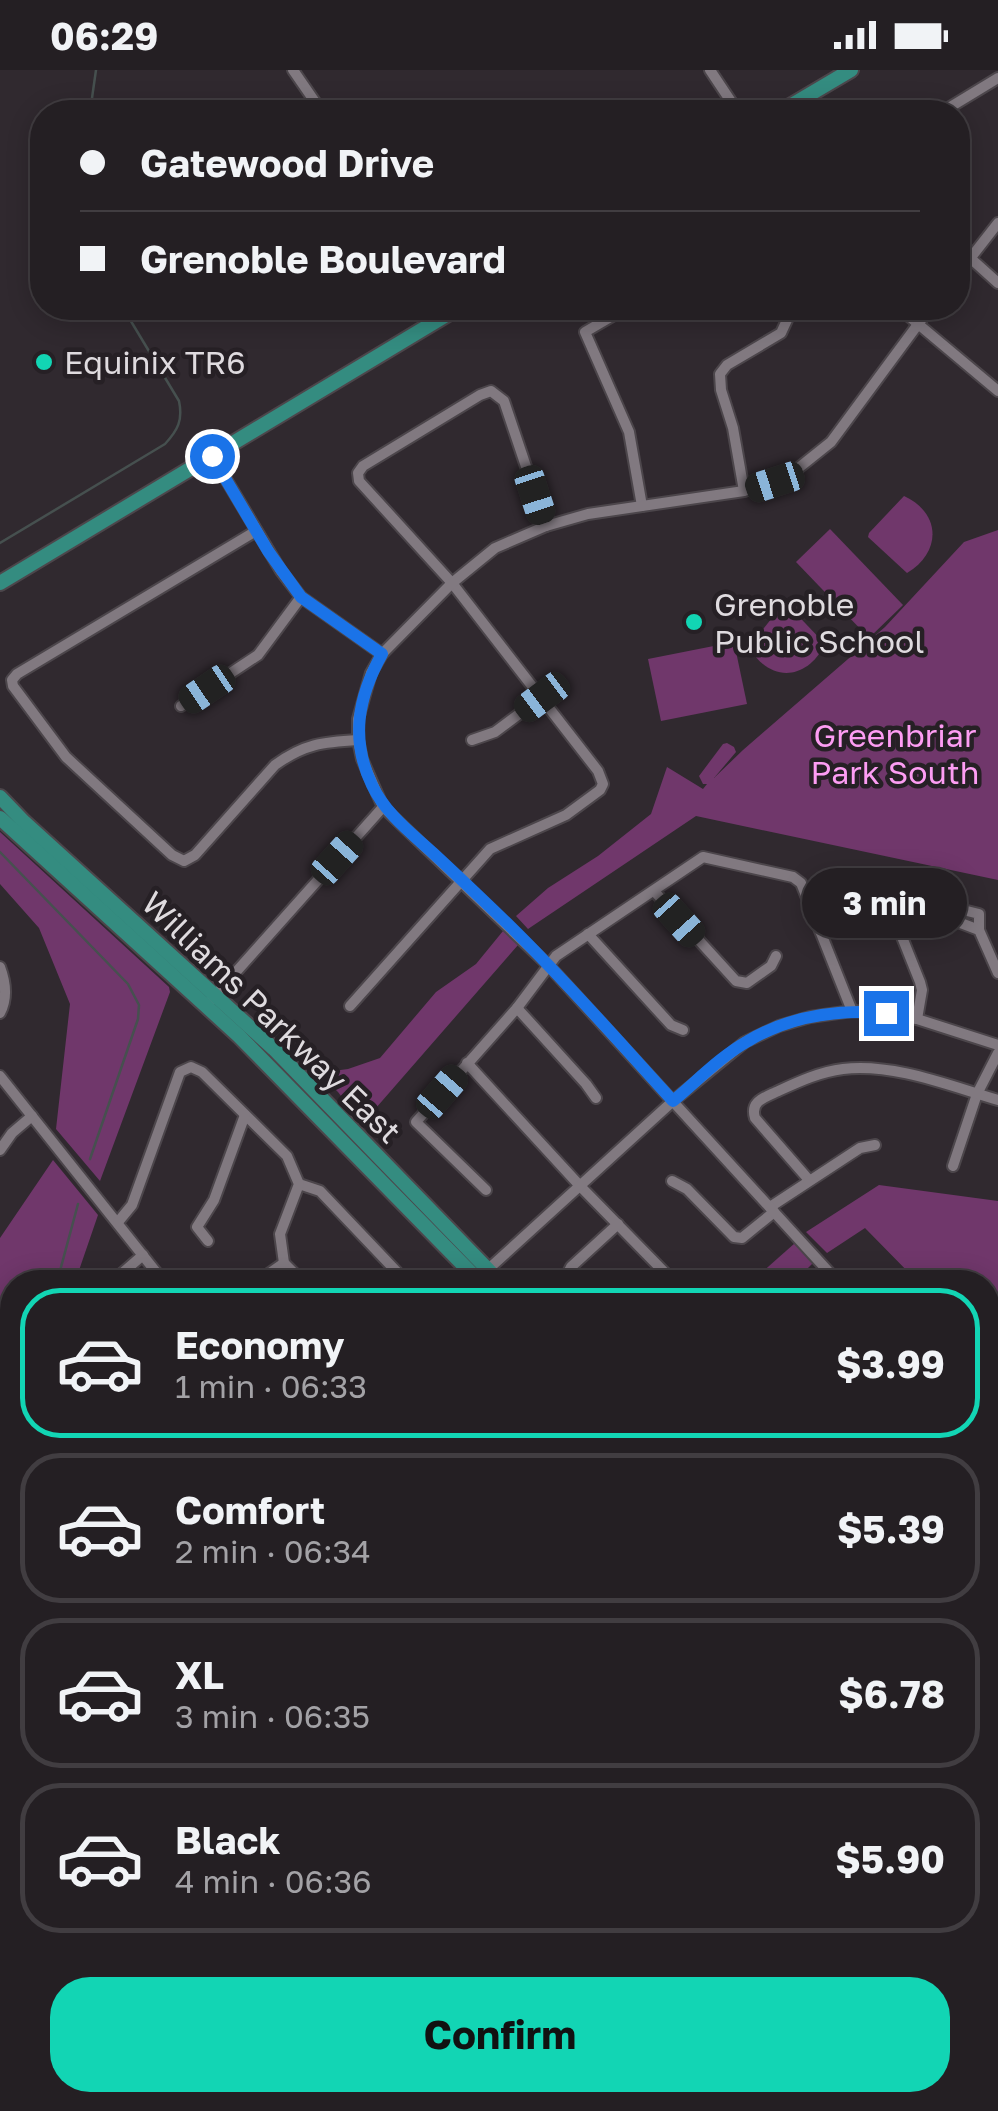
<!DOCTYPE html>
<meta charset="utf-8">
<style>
body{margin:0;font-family:"Golos Text",sans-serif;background:#2c272b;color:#f1f3f6;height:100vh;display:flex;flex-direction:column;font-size:38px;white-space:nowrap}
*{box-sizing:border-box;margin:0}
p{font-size:32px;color:#a3a2a6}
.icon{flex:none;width:55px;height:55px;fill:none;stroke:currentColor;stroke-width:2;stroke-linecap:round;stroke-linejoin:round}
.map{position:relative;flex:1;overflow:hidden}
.drawer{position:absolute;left:0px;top:1200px;width:1000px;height:842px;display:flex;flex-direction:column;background:#241f23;border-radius:40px 40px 0 0;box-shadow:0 5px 25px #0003,0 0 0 2px #413d41}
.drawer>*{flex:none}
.hud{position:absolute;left:30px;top:30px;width:940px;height:220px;border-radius:40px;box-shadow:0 5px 25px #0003,0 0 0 2px #413d41;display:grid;align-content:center;height:220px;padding:0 50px;background:#241f23}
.end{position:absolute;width:45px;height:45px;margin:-22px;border:12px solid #1a73e8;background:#fff;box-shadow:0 0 0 5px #fff}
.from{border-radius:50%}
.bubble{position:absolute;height:70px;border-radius:35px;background:#241f23;box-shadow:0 5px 25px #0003,0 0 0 2px #413d41;font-size:32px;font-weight:700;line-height:70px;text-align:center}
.car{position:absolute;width:30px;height:60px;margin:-30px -15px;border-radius:12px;box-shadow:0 0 8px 2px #0007;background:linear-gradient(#222 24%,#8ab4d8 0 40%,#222 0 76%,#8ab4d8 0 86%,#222 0)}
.hud b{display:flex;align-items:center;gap:35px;height:95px;font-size:38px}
.hud b+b{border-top:2px solid #413d41}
.hud i{width:25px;height:25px;background:#f1f3f6}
ul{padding:18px 0 0;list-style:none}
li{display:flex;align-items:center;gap:30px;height:150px;margin:0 20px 15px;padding:0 30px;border:5px solid #413d41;border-radius:40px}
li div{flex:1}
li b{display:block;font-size:38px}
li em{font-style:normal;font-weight:700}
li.selected{border-color:#12d5b4}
li>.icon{width:90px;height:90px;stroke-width:1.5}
.primary-button{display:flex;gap:20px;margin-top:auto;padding:20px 50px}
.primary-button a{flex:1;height:115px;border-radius:40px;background:#12d5b4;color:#111;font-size:40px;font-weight:700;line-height:115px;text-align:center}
.status{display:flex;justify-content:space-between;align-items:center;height:70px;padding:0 50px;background:#241f23;direction:ltr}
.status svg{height:28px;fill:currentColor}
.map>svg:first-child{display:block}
</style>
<div class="status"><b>06:29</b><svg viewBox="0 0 49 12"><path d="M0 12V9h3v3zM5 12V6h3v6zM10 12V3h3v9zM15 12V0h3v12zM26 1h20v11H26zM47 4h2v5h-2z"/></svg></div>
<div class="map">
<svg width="998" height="2041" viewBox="0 0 998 2041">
<rect width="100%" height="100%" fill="#30292f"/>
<!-- green -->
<g fill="#70376b">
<path d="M 904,426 C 941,443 942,482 907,503 L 868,467 L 869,463 Z"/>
<polygon points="830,459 903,535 869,568 796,492"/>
<polygon points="998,460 998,810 696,746 528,859 516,846 548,818 598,786 651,744 667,697 703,719 707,714 703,714 699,706 723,674 727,673 734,677 736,682 714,708 743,680 885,557 964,472"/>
<path d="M 783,534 L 787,534 L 825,574 C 807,611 769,613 749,577 Z"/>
<polygon points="734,572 747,634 661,651 648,589"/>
<polygon points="0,762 169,917 170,922 100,1111 56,1059 70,934 39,858 0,814"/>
<polygon points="503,861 518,875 362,1054 338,1022 324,1008 326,1002 348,999 380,988 436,922 476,894"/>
<polygon points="53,1090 98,1145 75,1212 12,1212 12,1423 0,1424 0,1168"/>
<polygon points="879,1115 998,1131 998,1242 988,1253 988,1212 918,1212 865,1158 827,1183 806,1162"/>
<polygon points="795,1173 813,1193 794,1212 751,1212"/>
<polygon points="12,1453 12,1728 0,1726 0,1454"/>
<polygon points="12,1871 12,2028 0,2015 0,1877"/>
</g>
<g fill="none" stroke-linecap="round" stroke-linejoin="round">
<!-- stream -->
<g stroke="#46504f" stroke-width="2.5">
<polyline points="90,42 96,0"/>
<path d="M 0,473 L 165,374 C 178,360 183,350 179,331 L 123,238"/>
<polyline points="0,782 128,914 139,935 138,949 90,1089"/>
<polyline points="57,1212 78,1134"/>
<polyline points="0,1390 12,1351"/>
<polyline points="0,1410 0,1419"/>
<polyline points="4,1458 7,1495 12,1524"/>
<polyline points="35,2036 40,2030"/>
</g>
<!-- minor casing -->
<g stroke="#4c464b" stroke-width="14">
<g id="minor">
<polyline points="293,0 322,42"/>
<polyline points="710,0 738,42"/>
<polyline points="942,42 998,8"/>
<polyline points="958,177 998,213"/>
<polyline points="958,204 998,153"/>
<polyline points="626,238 585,262 629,362 642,436"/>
<polyline points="899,238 998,321"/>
<polyline points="212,386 281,501 301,527 382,584"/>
<polyline points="744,421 733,358 721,320 720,304 727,295 781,263 787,250 786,238"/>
<path d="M 256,461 L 17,604 L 12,610 L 13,616 L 66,687 L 172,785 L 184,791 L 195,785 L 275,695 C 304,674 323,672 358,670"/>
<polyline points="181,636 258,585 301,527"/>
<polyline points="472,670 495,662 542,627"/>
<polyline points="654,821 736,911 747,913 771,896 776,886"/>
<path d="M 892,842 L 886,838 L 869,834 L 867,827 C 872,817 888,821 893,829 L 892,842 L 920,912 L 922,920 L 917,949"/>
<polyline points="979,860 958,852 956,848 959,842 963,840 979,844 979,860 998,903"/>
<polyline points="588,864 671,955 683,960"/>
<path d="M 0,897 C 6,913 8,928 0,943"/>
<polyline points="211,930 383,737"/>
<polyline points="350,936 490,779 566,745 600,720 603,714 598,701 452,513 359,411 358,403 363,396 480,325 491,321 504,331 546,456"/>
<polyline points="517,938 586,1014 596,1028"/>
<polyline points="467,993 581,1117 674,1212"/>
<polyline points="0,1006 164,1212"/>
<polyline points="0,1080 12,1063 32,1046"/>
<polyline points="953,1096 977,1024 998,983"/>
<path d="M 809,1110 L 755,1048 C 750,1032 763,1028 776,1022 C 798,1012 819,1002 843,999 C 894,993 950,1016 998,1030"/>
<polyline points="672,1111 687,1119 734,1167 742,1168 774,1142"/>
<polyline points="299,1114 320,1121 397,1202"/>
<polyline points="486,1120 416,1052 517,938 556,886 703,787 793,807 801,813 852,941"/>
<polyline points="770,1137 860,1078 875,1075"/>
<polyline points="118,1152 132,1135 180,1002 191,997 202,1002 287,1086 299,1114 280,1164 284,1193 303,1212"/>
<polyline points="208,1171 197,1157 214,1130 245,1045"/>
<polyline points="483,1204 673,1031 745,972 779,956 810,947 852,941 886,943 917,949 998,975"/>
<polyline points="118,1212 120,1205 143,1185"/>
<polyline points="257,1212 284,1193"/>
<polyline points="570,1212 568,1203 571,1197 618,1154"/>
<polyline points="838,1212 549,896 383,737 362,689 358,670 358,649 371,603 382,584 452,513 495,478 546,456 588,444 744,421 775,412 796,400 831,372 930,238"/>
<polyline points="988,1346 998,1355"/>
<polyline points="988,1413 998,1399"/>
<polyline points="0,1439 12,1437"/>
<polyline points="988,1515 995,1526"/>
<polyline points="988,1667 998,1661"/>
<polyline points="988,1955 998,1969"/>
<polyline points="232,2030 239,2041"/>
<polyline points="730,2030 735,2041"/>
<polyline points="823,2030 827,2041"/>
<polyline points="929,2030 937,2041"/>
<polyline points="126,2041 143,2030"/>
<polyline points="365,2041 383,2030"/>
</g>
</g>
<!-- major casing -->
<g stroke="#4c464b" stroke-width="18">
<g id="major">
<polyline points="780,42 851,0"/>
<polyline points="0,513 458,238"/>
<polyline points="0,727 24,752 274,979 500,1212"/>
<polyline points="0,748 239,966 480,1212"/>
<polyline points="988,1757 998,1751"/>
<polyline points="988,1774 998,1767"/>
<polyline points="988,1814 998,1828"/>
<polyline points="988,1838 998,1851"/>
<polyline points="0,2032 9,2041"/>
<polyline points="532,2041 550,2030"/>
</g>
</g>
<!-- minor -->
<use href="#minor" stroke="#817980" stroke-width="10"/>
<!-- major -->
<use href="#major" stroke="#348c80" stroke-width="14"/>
</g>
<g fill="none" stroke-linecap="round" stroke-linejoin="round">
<!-- route -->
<path stroke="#1a73e8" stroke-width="12" d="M 212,386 L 268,481 L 301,527 L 382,584 C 358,627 350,669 372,715 C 385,743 410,762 433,783 C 459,807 485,832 511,857 C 567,912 620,973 673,1031 C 697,1011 721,986 748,971 C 790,946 839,939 886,943"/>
</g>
<!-- markers -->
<g fill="#12d5b4" stroke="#262025" stroke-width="4">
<circle cx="44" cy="292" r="10"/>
<circle cx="694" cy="552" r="10"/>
</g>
<g text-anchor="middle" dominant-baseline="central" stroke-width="9" stroke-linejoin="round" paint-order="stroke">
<!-- poi labels -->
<g font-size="32" fill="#dfdbdf" stroke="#262025" text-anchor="start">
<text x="64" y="292">Equinix TR6</text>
<text x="714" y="534">Grenoble<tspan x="714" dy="37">Public School</tspan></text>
</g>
<!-- park labels -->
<g font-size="32" fill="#fd9df3" stroke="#262025">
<text x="895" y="665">Greenbriar<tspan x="895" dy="37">Park South</tspan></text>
</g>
<!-- street labels -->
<g font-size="32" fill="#dfdbdf" stroke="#262025">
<text transform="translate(272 947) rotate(44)">Williams Parkway East</text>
</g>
</g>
</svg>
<i class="end from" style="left:212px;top:386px"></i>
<i class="end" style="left:886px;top:943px"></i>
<div class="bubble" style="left:802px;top:798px;width:165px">3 min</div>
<i class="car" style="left:775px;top:412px;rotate:252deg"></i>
<i class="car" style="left:535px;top:425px;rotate:162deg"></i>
<i class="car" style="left:207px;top:619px;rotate:236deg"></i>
<i class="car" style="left:542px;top:627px;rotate:233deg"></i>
<i class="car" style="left:337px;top:788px;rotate:42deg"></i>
<i class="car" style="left:679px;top:850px;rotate:138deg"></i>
<i class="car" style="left:442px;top:1022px;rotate:41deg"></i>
<div class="hud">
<b><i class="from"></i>Gatewood Drive</b>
<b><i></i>Grenoble Boulevard</b>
</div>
<section class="drawer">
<ul>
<li class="selected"><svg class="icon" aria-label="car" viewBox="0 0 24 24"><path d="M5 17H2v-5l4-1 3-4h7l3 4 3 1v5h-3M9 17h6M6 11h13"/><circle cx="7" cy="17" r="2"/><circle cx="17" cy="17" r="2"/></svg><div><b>Economy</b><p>1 min · 06:33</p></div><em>$3.99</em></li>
<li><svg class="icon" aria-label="car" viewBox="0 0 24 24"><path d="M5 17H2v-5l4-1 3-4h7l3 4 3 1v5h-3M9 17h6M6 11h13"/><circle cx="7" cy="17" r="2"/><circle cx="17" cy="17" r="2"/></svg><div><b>Comfort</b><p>2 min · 06:34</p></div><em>$5.39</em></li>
<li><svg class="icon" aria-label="car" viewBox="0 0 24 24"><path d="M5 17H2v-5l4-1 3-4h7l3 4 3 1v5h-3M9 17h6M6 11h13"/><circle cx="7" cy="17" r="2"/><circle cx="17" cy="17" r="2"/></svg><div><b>XL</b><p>3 min · 06:35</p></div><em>$6.78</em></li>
<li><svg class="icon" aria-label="car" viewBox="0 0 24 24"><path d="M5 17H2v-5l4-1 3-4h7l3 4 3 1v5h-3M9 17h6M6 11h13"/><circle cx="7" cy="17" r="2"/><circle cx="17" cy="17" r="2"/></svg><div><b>Black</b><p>4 min · 06:36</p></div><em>$5.90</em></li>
</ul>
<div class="primary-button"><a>Confirm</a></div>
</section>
</div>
